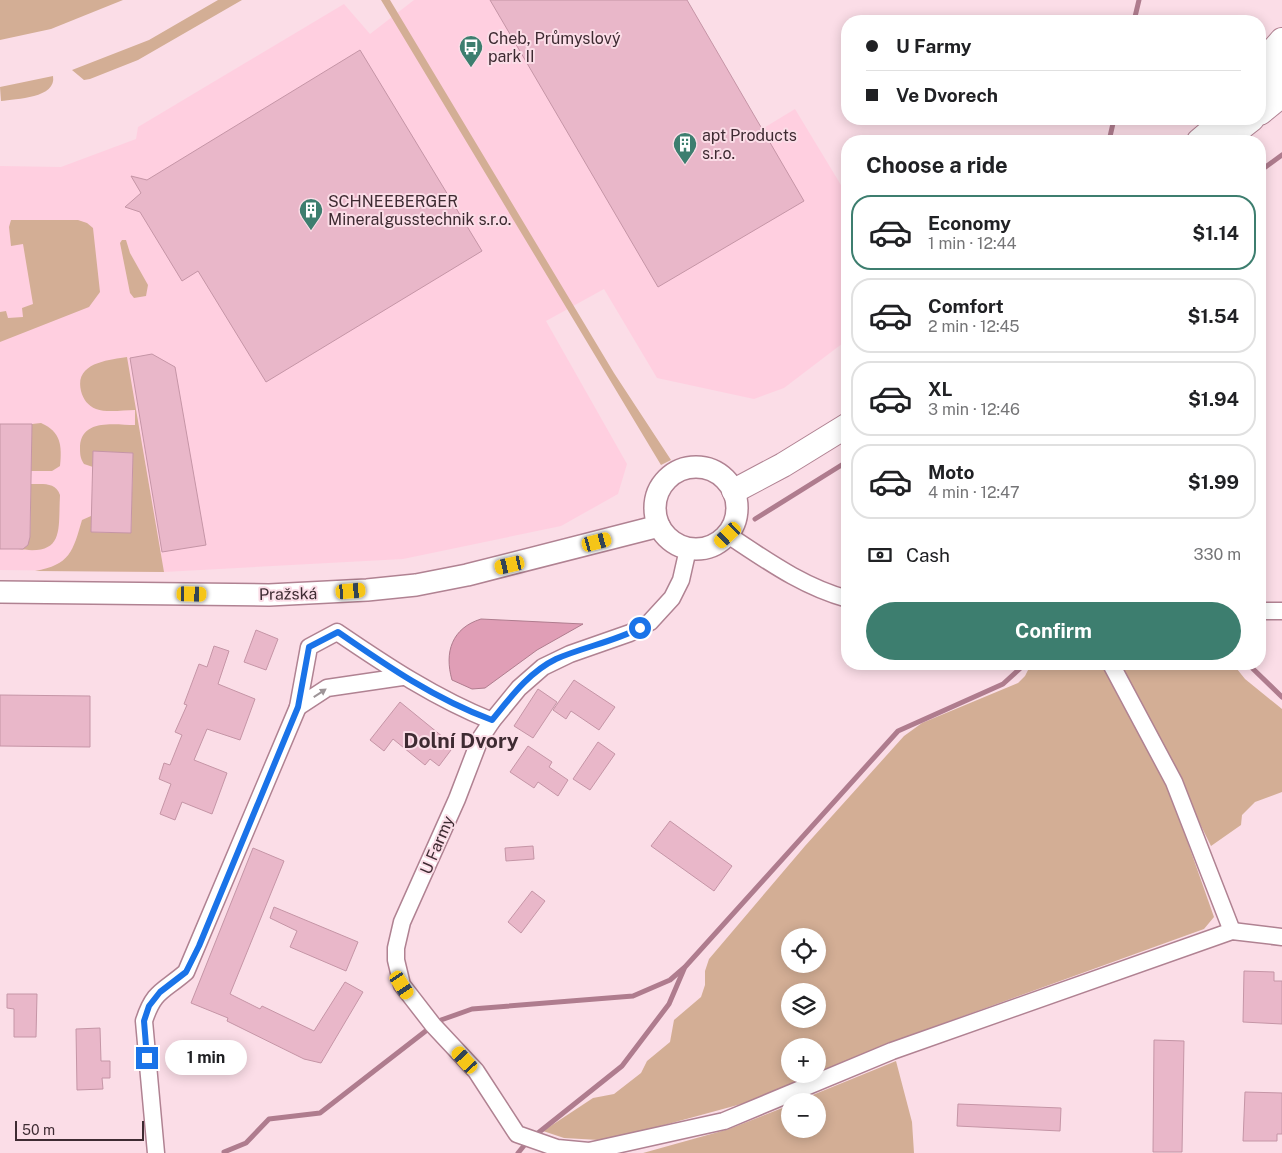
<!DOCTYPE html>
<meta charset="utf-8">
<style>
body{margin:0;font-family:"Public Sans",sans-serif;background:#f6f6f6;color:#202124;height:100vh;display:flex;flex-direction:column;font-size:19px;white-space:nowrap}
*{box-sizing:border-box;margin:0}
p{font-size:16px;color:#757577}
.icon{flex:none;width:28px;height:28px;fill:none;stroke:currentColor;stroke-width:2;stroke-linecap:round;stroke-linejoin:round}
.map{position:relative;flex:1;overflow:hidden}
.sheet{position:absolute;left:841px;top:135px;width:425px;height:535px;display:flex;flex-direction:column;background:#fff;border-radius:20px;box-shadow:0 2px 12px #0003}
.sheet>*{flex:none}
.guide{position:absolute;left:841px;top:15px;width:425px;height:110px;border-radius:20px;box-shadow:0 2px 12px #0003;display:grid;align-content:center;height:110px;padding:0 25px;background:#fff}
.buttons{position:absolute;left:781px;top:928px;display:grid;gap:10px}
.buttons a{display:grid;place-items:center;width:45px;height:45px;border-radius:50%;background:#fff;box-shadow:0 2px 12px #0003;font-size:25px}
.scale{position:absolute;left:15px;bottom:12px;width:129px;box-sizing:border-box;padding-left:5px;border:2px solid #3e2b32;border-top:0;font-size:14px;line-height:18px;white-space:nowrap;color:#3e2b32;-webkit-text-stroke:4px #fbdde7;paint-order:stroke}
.end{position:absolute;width:22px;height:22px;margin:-11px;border:6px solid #1a73e8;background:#fff;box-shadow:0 0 0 2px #fff}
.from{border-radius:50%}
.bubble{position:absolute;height:35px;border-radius:18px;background:#fff;box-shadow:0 2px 12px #0003;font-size:16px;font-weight:700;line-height:35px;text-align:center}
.car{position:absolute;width:15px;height:30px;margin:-15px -8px;border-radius:6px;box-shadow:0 0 4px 1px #0007;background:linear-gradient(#f5c518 24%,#345 0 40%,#f5c518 0 76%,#345 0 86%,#f5c518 0)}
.guide b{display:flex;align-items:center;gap:18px;height:48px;font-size:19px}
.guide b+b{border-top:1px solid #e0e0e0}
.guide i{width:12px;height:12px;background:#202124}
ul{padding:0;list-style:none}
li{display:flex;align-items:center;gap:15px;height:75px;margin:0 10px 8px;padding:0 15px;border:2px solid #e0e0e0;border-radius:20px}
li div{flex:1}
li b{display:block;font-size:19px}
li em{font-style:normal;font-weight:700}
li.on{border-color:#3d7e6f}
li>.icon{width:45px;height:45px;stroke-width:1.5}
h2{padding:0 25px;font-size:22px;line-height:60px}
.pay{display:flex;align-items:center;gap:12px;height:55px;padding:0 25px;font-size:19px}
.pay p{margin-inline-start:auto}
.action{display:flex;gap:10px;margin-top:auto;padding:10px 25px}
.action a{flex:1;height:58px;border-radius:30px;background:#3d7e6f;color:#fff;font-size:20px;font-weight:700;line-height:58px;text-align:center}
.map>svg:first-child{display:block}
</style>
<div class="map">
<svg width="1282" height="1153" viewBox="0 0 1282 1153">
<rect width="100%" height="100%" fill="#fbdde7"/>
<!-- built -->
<polygon fill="#ffcfe0" points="414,0 687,0 762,129 795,109 847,195 847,340 784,388 754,399 657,378 604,289 546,321 627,464 618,494 561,526 403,559 164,572 0,570 0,166 61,167 136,139 138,127 344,4 370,34"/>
<!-- green -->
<g fill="#d3ae95" fill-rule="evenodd">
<polygon points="0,0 123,0 51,29 0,40"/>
<polygon points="218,0 242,0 138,60 90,79 84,80 72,70 149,40"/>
<polygon points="381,0 390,0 614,373 671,460 661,465"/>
<path d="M 53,76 C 57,98 16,99 1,101 L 0,87 Z"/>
<polygon points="11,220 78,220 87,223 93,228 100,292 89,307 0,342 0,312 6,311 8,318 23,317 22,308 33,304 23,244 11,246 9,227"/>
<polygon points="122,240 126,240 130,253 148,285 146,296 134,298 130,293 120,243"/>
<path d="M 127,357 L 164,572 L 35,571 C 70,565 73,551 82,520 L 91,516 L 91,532 L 131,533 L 133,453 L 93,452 L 93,467 L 84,464 C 80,458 80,454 80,446 C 82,418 116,425 135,425 L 135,410 C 123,410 107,413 96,409 C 88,406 83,399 81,391 C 74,362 110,360 127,357 Z"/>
<path d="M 41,423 C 61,432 62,445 60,466 L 52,471 L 31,471 L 32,424 Z"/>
<path d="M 31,484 C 43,484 56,482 60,495 C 58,531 65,556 18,549 L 26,546 L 30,537 Z"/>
<path d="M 1031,664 L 1103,664 L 1171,795 L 1214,917 L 1204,929 L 914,1034 L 818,1073 L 818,1046 L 790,1046 L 790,1074 L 816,1074 L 745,1103 L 624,1136 L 599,1140 L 564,1138 L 543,1131 L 593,1098 L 614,1094 L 641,1073 L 647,1061 L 670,1042 L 674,1020 L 701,997 L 705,985 L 705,971 L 709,959 L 805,846 L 904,736 L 922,723 L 1018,683 L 1025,676 ZM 790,936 L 818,936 L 818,964 L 790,964 ZM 790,991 L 818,991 L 818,1019 L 790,1019 Z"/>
<polygon points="1121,664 1233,664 1245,679 1282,709 1282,792 1255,802 1242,815 1241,825 1211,846"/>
<polygon points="896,1061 912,1122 914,1153 643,1153 729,1129 790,1105 790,1129 818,1129 818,1101 798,1101"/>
</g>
<!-- water -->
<path fill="#e09eb6" stroke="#af7c8e" d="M 481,619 L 583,624 L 537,650 L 485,688 L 472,689 L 452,680 C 444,652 452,628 481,619 Z"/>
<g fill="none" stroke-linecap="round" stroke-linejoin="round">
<!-- stream -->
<g stroke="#af7c8e" stroke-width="5">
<polyline points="1134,21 1139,0"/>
<polyline points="1109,141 1114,119"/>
<polyline points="1260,171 1282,155"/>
<polyline points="755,519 848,461"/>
<polyline points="1248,664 1282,697"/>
<polyline points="441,1020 472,1009 633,996 670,980 685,967 898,731 1003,684 1025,664"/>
<polyline points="533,1137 622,1066 669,1004 684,969"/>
<polyline points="224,1152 246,1143 269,1119 320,1113 427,1030"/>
<polyline points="518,1153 527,1142"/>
</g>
</g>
<!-- building -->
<g fill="#e9b7c9" stroke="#c595a6">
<polygon points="490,0 687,0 804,201 658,287"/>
<polygon points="360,50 482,251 266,382 198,271 182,281 140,212 125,207 141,193 131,176 147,180"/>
<polygon points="152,354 175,367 206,545 162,552 130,358"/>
<polygon points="0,424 32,424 30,537 28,545 23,549 0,549"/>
<polygon points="93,451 133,453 131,533 91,532"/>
<polygon points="256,630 278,639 266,670 244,662"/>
<polygon points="214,646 229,651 218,684 255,699 240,740 207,729 194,760 227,773 212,814 182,802 175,820 160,814 171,784 159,779 164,763 170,765 182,735 175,732 187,705 184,704 199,664 207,667"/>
<polygon points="574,680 615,707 599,730 571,711 566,719 553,710"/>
<polygon points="538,689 557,702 533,738 514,726"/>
<polygon points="0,695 90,696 90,747 0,746"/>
<polygon points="400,702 454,746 439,766 430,759 425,765 393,739 384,751 370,740"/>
<polygon points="598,742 615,754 590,790 573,779"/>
<polygon points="528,746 552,762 549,767 568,780 558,796 538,782 534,788 510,772"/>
<polygon points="670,821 732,866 714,891 651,846"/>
<polygon points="533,846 534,859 506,861 505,848"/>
<polygon points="253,848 284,861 230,994 260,1009 262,1006 314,1031 345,982 363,992 321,1063 304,1059 227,1021 228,1018 191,1003"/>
<polygon points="532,891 545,901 521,933 508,922"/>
<polygon points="274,907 358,942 346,971 290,947 297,931 270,918"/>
<polygon points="1244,971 1274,972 1274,981 1282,981 1282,1024 1243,1022"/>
<polygon points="7,994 37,994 36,1037 14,1037 14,1009 7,1008"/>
<polygon points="100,1028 101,1061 110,1061 110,1078 102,1078 103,1089 77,1090 76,1029"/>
<polygon points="1154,1040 1184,1041 1182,1152 1153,1152"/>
<polygon points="1245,1092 1282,1093 1282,1134 1277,1134 1277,1141 1243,1141"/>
<polygon points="958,1104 1061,1108 1060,1131 957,1126"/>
</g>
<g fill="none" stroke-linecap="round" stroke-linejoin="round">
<!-- minor casing -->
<g stroke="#b08292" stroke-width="19">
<g id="minor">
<path d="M 728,535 C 766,560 803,587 848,599"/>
<polyline points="688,549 681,580 672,598 650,622 630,633 570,654 543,667 519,688 492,721 480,739 457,799 402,922 396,948 396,960 402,985 433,1025 476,1071 517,1134 557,1148 589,1151 724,1121 892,1051 1232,931 1282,937"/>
<polyline points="1260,611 1282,611"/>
<polyline points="1111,664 1174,782 1232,931"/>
<path d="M 402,677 L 327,688 L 298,707 L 309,647 L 337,632 C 387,666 435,698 492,721"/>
<path d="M 156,1153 L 144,1021 C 154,990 163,992 186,972 L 298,707"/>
</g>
</g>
<!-- major casing -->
<g stroke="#b08292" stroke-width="24">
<g id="major">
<circle cx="696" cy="508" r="41"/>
<polyline points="0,592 269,595 367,590 416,585 467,575 659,526"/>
</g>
</g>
<!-- highway casing -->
<g stroke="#b08292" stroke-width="26">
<g id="highway">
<polyline points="1260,65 1282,40"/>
<polyline points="1260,88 1282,69"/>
<polyline points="1260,113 1282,95"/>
<polyline points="1199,141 1225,119"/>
<polyline points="1224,141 1252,119"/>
<polyline points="734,491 783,465 848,425"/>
</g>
</g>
<!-- minor -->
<use href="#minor" stroke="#fff" stroke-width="16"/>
<!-- major -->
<use href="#major" stroke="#fff" stroke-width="21"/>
<!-- highway -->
<use href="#highway" stroke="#fff" stroke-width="24"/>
</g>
<!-- one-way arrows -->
<defs><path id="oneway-solid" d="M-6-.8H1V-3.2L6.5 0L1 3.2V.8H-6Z" transform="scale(1.25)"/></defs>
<use fill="#9e9598" href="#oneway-solid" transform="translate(320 693) rotate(-33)"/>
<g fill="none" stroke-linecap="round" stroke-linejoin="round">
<!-- route -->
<path stroke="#1a73e8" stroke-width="6" d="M 147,1058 L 144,1021 L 149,1006 L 160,992 L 186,972 L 199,946 L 298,707 L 309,647 L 338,632 C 387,666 435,699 492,720 C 510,698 529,672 556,659 C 583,647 613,642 640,628"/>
</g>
<!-- icons -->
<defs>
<g id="bus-pin" transform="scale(1.25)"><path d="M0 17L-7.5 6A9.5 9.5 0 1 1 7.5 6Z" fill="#3d7e6f" stroke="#fbdde7"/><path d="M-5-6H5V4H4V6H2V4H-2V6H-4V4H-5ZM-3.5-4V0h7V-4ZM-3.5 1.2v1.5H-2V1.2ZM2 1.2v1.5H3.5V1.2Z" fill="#fff"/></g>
<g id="building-pin" transform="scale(1.25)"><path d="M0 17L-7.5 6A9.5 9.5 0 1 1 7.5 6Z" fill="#3d7e6f" stroke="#fbdde7"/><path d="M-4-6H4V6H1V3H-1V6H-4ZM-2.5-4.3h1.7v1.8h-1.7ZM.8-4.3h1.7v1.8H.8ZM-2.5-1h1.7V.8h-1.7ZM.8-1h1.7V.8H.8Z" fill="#fff"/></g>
</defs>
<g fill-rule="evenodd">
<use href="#bus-pin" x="471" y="47"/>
<use href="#building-pin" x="685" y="144"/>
<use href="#building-pin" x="311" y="210"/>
</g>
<g text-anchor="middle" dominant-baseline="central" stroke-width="4" stroke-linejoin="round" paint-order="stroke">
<!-- poi labels -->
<g font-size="16" fill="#3e2b32" stroke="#fbdde7" text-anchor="start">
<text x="488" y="38">Cheb, Průmyslový<tspan x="488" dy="18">park II</tspan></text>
<text x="702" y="135">apt Products<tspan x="702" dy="18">s.r.o.</tspan></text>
<text x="328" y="201">SCHNEEBERGER<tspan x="328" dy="18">Mineralgusstechnik s.r.o.</tspan></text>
</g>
<!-- street labels -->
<g font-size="16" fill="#3e2b32" stroke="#fbdde7">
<text transform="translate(288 594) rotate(-1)">Pražská</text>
<text transform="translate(437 845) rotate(-67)">U Farmy</text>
</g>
<!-- district labels -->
<g font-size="21" font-weight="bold" fill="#3e2b32" stroke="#fbdde7">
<text x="461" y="740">Dolní Dvory</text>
</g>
</g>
</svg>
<div class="buttons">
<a><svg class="icon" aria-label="locate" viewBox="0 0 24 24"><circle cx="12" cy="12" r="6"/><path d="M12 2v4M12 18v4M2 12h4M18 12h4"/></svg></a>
<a><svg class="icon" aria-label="layers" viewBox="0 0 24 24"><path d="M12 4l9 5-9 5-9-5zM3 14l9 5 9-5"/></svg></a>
<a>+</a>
<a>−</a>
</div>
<div class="scale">50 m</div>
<i class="end from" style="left:640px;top:628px"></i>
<i class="end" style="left:147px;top:1058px"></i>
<div class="bubble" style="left:165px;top:1040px;width:82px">1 min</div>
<i class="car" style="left:728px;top:535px;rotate:227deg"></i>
<i class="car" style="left:597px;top:542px;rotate:75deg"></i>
<i class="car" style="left:510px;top:565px;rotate:257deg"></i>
<i class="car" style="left:351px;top:591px;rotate:85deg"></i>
<i class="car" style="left:192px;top:594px;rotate:91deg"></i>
<i class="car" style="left:402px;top:985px;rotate:147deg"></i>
<i class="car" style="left:465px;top:1060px;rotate:318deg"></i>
<div class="guide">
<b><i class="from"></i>U Farmy</b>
<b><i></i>Ve Dvorech</b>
</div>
<section class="sheet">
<h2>Choose a ride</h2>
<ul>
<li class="on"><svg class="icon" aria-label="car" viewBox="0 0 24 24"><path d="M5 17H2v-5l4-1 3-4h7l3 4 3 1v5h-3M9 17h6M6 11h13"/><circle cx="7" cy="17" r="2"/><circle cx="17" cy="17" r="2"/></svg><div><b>Economy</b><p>1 min · 12:44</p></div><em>$1.14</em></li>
<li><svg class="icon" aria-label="car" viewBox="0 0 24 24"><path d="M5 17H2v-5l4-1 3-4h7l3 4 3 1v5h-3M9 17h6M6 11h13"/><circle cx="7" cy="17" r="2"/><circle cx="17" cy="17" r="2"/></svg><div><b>Comfort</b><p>2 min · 12:45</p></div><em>$1.54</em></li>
<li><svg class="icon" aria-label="car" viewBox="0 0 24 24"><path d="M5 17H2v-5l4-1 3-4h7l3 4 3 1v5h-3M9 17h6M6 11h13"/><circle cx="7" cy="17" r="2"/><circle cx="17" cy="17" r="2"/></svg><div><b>XL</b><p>3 min · 12:46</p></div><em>$1.94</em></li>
<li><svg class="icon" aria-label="car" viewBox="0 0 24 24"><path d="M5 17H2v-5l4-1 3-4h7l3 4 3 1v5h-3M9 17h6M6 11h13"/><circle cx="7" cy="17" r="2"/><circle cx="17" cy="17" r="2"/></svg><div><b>Moto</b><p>4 min · 12:47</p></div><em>$1.99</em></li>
</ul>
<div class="pay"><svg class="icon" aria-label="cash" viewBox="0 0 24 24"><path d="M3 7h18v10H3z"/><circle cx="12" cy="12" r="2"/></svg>Cash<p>330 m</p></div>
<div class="action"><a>Confirm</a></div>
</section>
</div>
